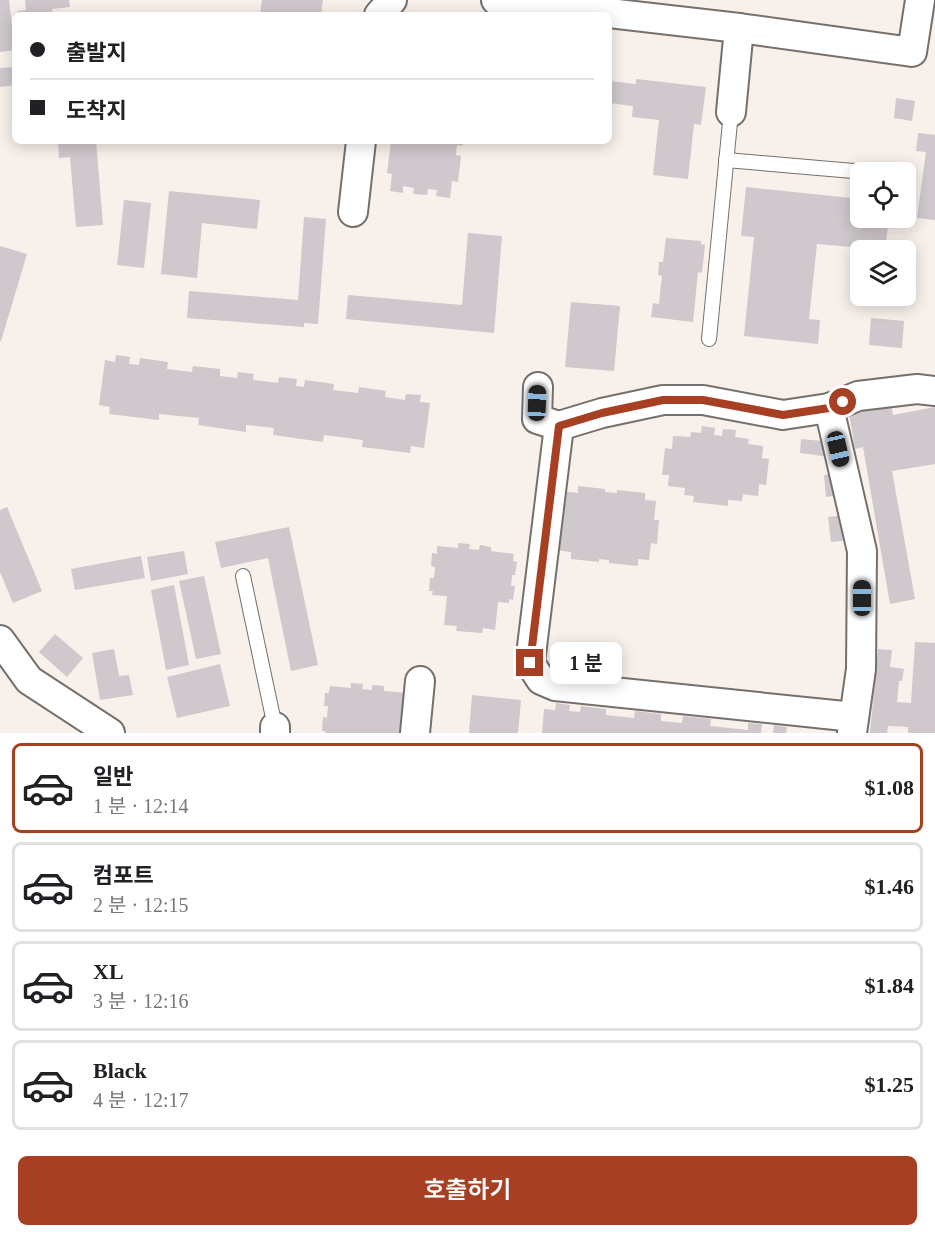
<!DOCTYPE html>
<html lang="ko">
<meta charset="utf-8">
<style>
body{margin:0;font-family:"Times New Roman","Noto Sans KR",serif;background:#f6f6f6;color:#202124;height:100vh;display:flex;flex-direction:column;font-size:22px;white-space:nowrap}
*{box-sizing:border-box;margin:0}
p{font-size:20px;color:#757577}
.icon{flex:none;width:33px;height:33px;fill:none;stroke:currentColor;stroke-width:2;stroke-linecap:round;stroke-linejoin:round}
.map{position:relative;height:733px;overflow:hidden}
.drawer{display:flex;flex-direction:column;background:#fff;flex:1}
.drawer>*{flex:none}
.guide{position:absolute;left:12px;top:12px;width:600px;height:132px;border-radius:9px;box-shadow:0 3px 15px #0003;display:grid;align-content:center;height:132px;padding:0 18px;background:#fff}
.controls{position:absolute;left:850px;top:162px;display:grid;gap:12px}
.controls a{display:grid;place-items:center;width:66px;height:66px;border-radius:9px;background:#fff;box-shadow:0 3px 15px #0003;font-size:30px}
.end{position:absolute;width:27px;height:27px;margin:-14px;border:8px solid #a73f23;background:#fff;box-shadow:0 0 0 3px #fff}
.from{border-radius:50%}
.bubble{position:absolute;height:42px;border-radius:9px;background:#fff;box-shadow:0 3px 15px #0003;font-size:20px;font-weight:600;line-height:42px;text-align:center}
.car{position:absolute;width:18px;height:36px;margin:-18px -9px;border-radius:8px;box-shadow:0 0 4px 2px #0007;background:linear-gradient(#222 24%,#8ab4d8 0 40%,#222 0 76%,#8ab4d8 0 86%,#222 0)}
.guide b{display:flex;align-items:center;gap:21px;height:57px;font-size:22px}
.guide b+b{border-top:2px solid #e0e0e0}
.guide i{width:15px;height:15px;background:#202124}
ul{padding:10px 0 0;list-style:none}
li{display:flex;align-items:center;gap:18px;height:90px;margin:0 12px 9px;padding:0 6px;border:3px solid #e0e0e0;border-radius:9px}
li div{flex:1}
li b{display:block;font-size:22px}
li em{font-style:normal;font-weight:600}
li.selected{border-color:#a73f23}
li>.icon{width:54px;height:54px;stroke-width:1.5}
.action{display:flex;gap:12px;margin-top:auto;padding:12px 18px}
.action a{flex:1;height:69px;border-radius:9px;background:#a73f23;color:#fff;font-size:24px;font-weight:600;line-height:69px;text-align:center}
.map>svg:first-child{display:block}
</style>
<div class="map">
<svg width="935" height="733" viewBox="0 0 935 733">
<rect width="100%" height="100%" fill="#f7f0eb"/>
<!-- building -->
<g fill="#cfc8cc">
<polygon points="0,0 9,0 15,50 0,52"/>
<polygon points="25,0 69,0 70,7 52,9 53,15 18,15 18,11 26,10"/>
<polygon points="262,0 323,0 321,15 260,15"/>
<polygon points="15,67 15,85 0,87 0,68"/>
<polygon points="636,79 706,87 701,125 694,124 688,179 653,175 659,120 632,117 633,106 609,103 609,81 636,84"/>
<polygon points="896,98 915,101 912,121 894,118"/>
<polygon points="918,133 935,135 935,220 917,218 926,152 916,151"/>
<polygon points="58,141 96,141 103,225 76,227 70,157 59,158"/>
<polygon points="391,141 463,141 462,146 457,145 456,155 461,156 458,182 452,181 450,198 436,196 437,190 428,189 427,195 413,194 414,188 403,186 403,193 390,191 392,174 387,173"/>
<polygon points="746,187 861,199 861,218 889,218 885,250 817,244 809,319 820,320 818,344 744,336 754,237 741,236"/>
<polygon points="169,191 260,200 257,229 202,223 197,278 161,274"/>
<polygon points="124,200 151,203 144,268 117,265"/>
<polygon points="304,217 326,219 318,324 304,323 304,327 187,318 189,291 298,300"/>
<polygon points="468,233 502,236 494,333 346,319 348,295 462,305"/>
<polygon points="666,238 701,241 701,244 705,245 702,273 698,272 693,322 651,317 653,303 659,304 662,276 658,275 659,262 663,262"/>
<polygon points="0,246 27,254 1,341 0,341"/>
<polygon points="571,302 620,306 614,371 565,367"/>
<polygon points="871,318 904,321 902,348 869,345"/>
<polygon points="116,355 130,357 129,364 139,365 140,358 168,362 167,369 192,372 193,366 220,369 220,376 237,378 238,372 254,374 253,380 278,383 279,377 297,379 296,386 304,387 305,380 334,384 333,390 358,393 359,387 386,391 385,397 405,400 406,394 421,395 420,402 430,403 424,448 411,446 410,453 362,447 363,440 324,435 323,442 273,435 274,428 246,425 246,432 198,425 199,418 159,414 159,420 109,414 110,407 99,405 105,360 115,362"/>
<polygon points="890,399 893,415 935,407 935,464 892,471 915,599 890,604 863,447 855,449 848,407"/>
<polygon points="702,426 715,428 714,435 722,436 723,429 736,430 735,437 749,439 748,444 763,446 762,458 769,459 766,485 759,484 758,496 743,494 742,501 728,500 728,506 693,502 694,496 684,495 685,488 668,486 669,475 662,475 665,448 672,449 673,436 690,437 691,432 701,433"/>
<polygon points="801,439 832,442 830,457 800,453"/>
<polygon points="841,473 843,495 826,497 824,475"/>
<polygon points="578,486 605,489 605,492 617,493 617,490 645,493 645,500 656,501 654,520 659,520 657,544 651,543 649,560 638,559 638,566 609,563 609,560 599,559 599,562 571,559 571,552 555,550 561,491 578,493"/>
<polygon points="7,507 42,591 13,603 0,572 0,510"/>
<polygon points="847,515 850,540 831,542 828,517"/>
<polygon points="289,527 318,665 291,671 268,558 221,568 215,542"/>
<polygon points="458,543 470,544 469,549 479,550 480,545 491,547 491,551 514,554 513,561 517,562 515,575 512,575 511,586 515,586 513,600 509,599 509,603 498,602 495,630 483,628 482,633 456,631 457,626 444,625 447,596 432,595 433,591 429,591 430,578 434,578 435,567 431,566 432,553 437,554 437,546 458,548"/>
<polygon points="184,551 188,574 151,581 147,557"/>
<polygon points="141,556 145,578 75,590 71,569"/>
<polygon points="204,576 221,654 196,659 179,581"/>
<polygon points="174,585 189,665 166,670 151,590"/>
<polygon points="55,634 83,658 67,677 39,652"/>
<polygon points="915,642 935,643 935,733 908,733 908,727 888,726 887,733 870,733 878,649 892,650 890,667 904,669 902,681 899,681 897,702 911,703"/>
<polygon points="114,649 119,676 129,675 133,695 100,700 92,653"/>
<polygon points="220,664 230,706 177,718 167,677"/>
<polygon points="351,683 363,684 362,689 372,690 372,685 384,686 384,691 407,693 407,733 325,733 325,731 322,731 323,717 327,718 328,706 324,706 325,693 329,693 330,686 351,688"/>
<polygon points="472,695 521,700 518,733 469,733"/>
<polygon points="556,703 570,705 569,711 580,712 581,706 606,709 606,715 634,718 635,711 661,714 661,721 682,723 683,716 711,719 710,726 748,730 748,723 762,724 761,733 542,733 544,709 555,710"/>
<polygon points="774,725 787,727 786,733 773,733"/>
</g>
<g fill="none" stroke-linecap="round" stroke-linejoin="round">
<!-- service casing -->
<g stroke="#76706c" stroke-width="16">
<g id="service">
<polyline points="726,160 865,172"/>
<polyline points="709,339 731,112"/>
<polyline points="243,576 275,727"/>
</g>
</g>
<!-- minor casing -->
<g stroke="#76706c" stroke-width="32">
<g id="minor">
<polyline points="496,0 739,28 912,52 920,0"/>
<polyline points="379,15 392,0"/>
<polyline points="731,112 739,28"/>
<polyline points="353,212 361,141"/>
<polyline points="538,387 537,419 559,426"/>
<polyline points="829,408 862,551 861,669 852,733"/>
<polyline points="0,640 29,680 110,733"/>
<polyline points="854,717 555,686 541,680 530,663 559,426 602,413 663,400 703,400 783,415 829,408 858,396 917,389 935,391"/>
<polyline points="275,727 275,733"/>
<polyline points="415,733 420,681"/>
</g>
</g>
<!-- service -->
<use href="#service" stroke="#fff" stroke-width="14"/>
<!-- minor -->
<use href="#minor" stroke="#fff" stroke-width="28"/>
</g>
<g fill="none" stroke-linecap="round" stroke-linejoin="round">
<!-- route -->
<polyline stroke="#a73f23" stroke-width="8" points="530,663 559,426 602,413 663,400 703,400 783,415 829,408 843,402"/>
</g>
</svg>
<div class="controls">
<a><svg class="icon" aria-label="locate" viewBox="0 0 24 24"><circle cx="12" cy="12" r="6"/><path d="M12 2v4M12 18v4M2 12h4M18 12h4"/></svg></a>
<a><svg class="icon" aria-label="layers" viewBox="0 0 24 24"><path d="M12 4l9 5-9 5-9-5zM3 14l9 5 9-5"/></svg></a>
</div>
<i class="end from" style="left:843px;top:402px"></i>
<i class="end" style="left:530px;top:663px"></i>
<div class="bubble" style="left:550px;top:642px;width:72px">1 분</div>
<i class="car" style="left:537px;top:403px;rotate:2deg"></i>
<i class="car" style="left:838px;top:449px;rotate:167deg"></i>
<i class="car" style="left:862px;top:598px;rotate:0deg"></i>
<div class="guide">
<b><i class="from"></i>출발지</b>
<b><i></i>도착지</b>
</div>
</div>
<section class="drawer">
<ul>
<li class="selected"><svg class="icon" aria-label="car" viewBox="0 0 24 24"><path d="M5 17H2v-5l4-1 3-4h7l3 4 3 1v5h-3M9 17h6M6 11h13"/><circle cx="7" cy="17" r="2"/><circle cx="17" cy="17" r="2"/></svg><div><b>일반</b><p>1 분 · 12:14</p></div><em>$1.08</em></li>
<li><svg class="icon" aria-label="car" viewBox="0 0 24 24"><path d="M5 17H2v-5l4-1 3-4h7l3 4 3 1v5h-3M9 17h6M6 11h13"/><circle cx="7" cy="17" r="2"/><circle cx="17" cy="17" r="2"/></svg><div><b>컴포트</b><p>2 분 · 12:15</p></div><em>$1.46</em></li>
<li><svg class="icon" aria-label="car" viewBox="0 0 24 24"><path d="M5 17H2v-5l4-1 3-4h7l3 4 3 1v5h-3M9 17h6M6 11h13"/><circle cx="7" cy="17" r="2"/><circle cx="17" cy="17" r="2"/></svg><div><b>XL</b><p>3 분 · 12:16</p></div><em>$1.84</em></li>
<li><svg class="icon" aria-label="car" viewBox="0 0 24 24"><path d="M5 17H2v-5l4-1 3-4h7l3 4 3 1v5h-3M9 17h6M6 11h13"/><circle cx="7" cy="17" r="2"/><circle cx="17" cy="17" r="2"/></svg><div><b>Black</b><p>4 분 · 12:17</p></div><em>$1.25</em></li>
</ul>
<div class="action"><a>호출하기</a></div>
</section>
